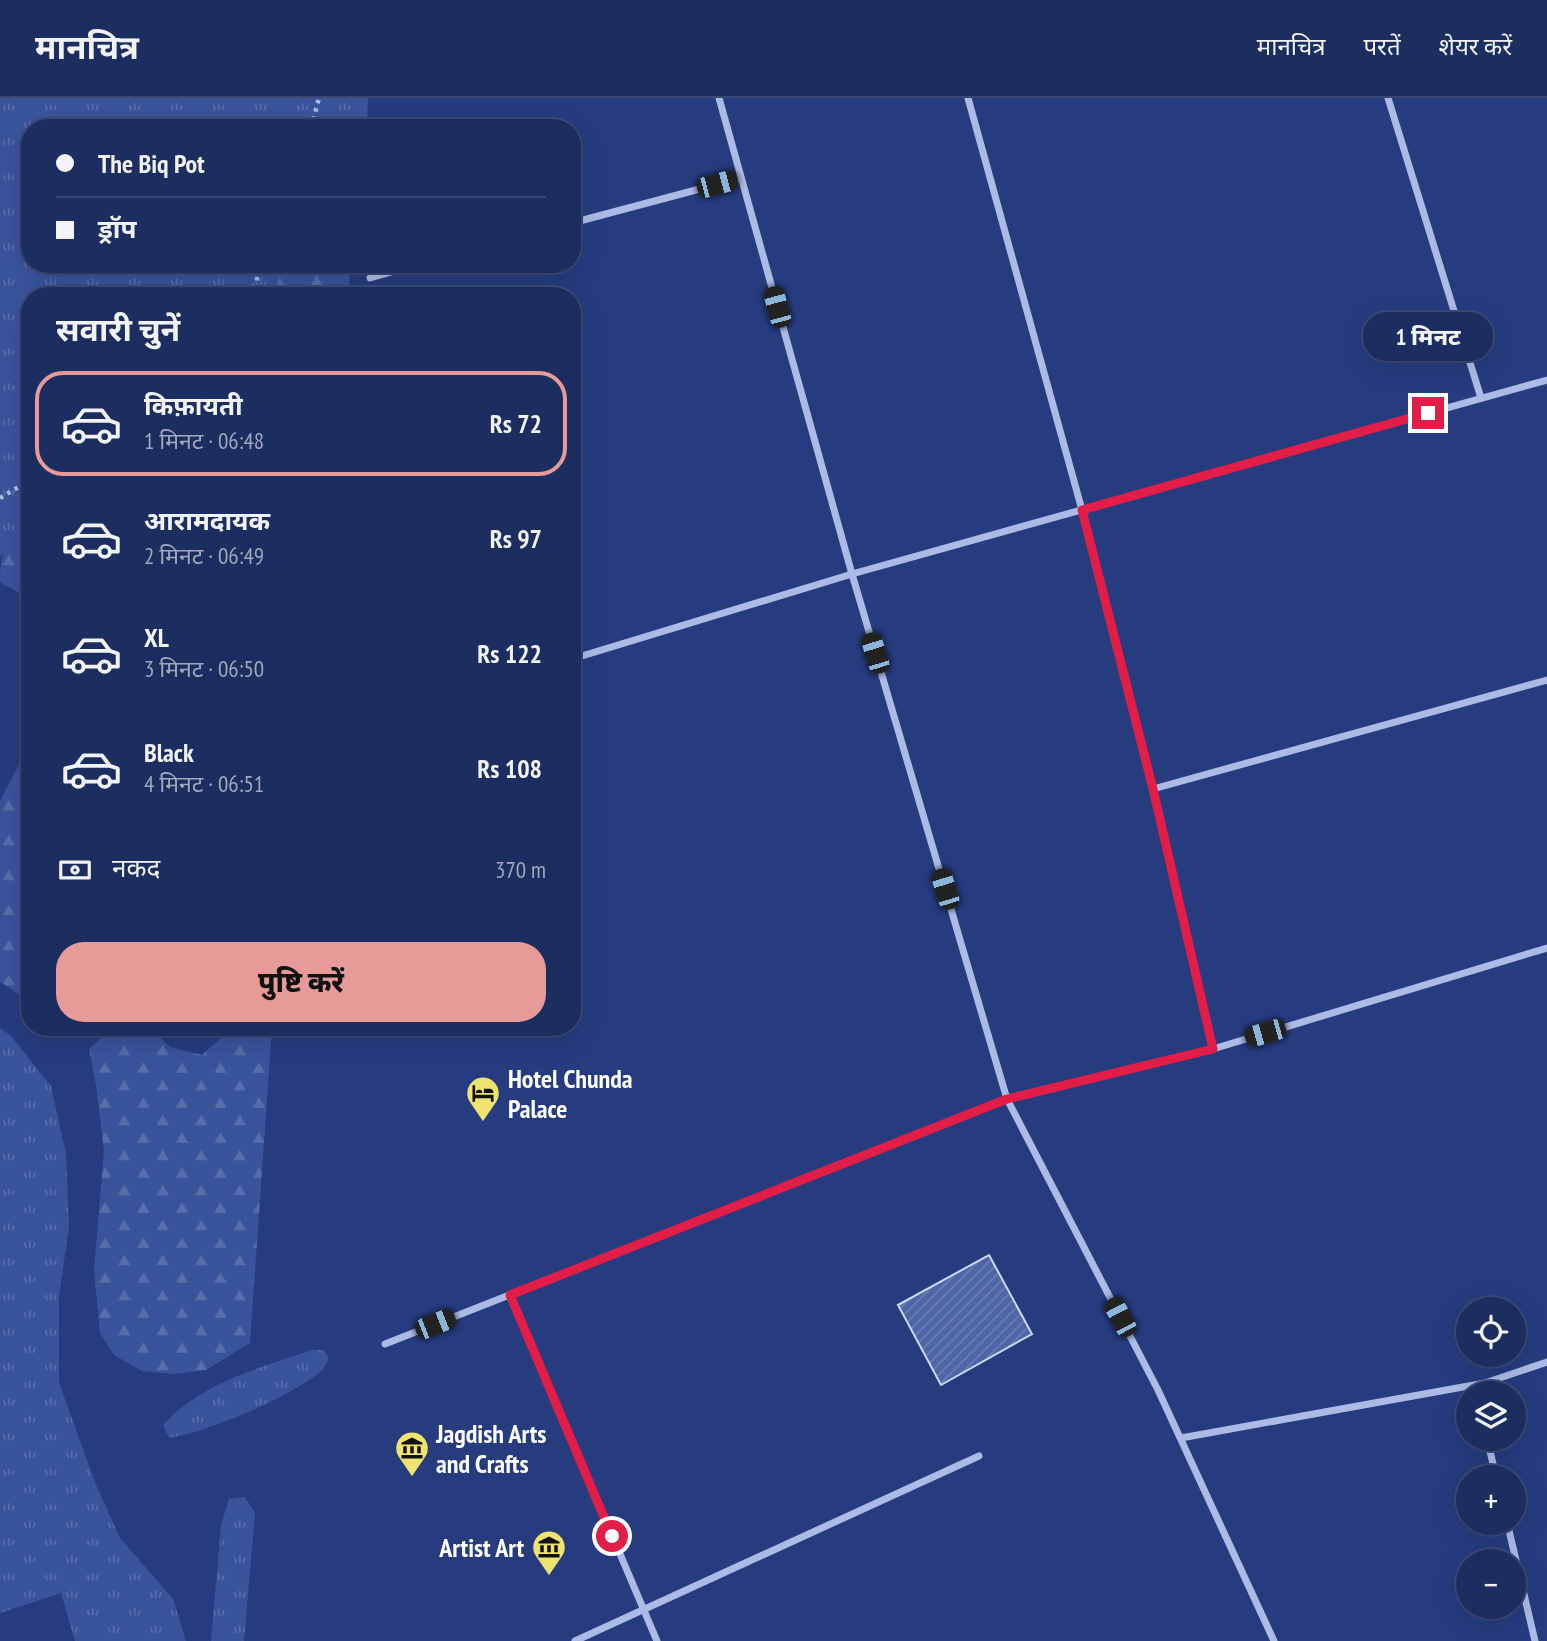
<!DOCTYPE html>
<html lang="hi">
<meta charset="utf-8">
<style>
body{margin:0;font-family:"PT Sans Narrow","Noto Sans Devanagari",sans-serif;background:#293968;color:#f1f3f6;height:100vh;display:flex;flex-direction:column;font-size:26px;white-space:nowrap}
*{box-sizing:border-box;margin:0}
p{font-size:23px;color:#a0a8bd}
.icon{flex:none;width:38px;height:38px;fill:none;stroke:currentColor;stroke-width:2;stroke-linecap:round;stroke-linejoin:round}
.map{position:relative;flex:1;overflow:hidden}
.sheet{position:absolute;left:21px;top:189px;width:560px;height:749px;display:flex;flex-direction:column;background:#1c2d5f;border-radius:28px;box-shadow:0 7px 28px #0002,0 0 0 2px #3a4974}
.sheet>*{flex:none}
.hud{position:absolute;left:21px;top:21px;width:560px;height:154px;border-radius:28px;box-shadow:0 7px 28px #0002,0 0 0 2px #3a4974;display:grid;align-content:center;height:154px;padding:0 35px;background:#1c2d5f}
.buttons{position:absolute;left:1456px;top:1199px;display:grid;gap:14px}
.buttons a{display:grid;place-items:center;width:70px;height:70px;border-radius:50%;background:#1c2d5f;box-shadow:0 7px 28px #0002,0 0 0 2px #3a4974;font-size:35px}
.end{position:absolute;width:32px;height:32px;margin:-16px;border:9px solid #e11d48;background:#fff;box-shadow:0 0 0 4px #fff}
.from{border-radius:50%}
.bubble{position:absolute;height:49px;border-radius:24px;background:#1c2d5f;box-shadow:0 7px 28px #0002,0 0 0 2px #3a4974;font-size:23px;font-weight:800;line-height:49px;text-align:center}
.car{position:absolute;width:21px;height:42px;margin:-21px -10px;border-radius:9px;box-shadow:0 0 5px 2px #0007;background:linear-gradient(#222 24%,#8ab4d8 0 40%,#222 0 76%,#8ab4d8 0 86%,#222 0)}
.hud b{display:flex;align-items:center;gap:24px;height:66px;font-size:26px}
.hud b+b{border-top:2px solid #3a4974}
.hud i{width:18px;height:18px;background:#f1f3f6}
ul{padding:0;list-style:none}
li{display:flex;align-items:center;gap:21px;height:105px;margin:0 14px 10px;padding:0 21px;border:4px solid transparent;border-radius:28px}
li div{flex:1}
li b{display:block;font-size:26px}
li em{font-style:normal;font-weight:800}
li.on{border-color:#e69b98}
li>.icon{width:63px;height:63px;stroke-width:1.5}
h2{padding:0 35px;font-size:32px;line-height:84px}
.pay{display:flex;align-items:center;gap:18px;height:77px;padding:0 35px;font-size:26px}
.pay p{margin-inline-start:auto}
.button{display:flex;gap:14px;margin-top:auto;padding:14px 35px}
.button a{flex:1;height:80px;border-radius:28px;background:#e69b98;color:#111;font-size:28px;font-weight:800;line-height:80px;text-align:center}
header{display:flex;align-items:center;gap:42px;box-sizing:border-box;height:98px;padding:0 35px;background:#1c2d5f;border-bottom:2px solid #3a4974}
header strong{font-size:33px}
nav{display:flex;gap:38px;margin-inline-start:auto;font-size:24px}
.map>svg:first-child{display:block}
</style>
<header>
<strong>मानचित्र</strong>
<nav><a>मानचित्र</a><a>परतें</a><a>शेयर करें</a></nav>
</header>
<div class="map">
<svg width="1547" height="1543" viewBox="0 0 1547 1543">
<defs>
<pattern id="grass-tufts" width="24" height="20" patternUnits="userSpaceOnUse" patternTransform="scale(1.75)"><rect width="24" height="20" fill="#3a549c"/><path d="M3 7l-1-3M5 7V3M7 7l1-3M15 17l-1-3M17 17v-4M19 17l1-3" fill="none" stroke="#586eab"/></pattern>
<pattern id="forest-firs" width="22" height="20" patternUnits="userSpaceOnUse" patternTransform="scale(1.75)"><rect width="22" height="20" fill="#3a549c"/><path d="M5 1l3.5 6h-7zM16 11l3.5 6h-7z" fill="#586eab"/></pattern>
<pattern id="building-hatch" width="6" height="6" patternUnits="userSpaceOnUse" patternTransform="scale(1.75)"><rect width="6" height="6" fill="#4e65a7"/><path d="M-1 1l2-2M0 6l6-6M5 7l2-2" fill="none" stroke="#697cb4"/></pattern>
</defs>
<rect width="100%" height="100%" fill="#263c7f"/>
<!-- grass -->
<g fill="url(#grass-tufts)">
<polygon points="0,0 368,0 367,24 340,30 30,30 30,166 285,166 272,198 30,198 30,427 16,437 0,459"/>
<polygon points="0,930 11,938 51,988 66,1056 69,1128 59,1199 59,1285 96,1387 120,1440 173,1501 186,1543 75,1543 61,1495 0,1515"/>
<path d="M 312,1252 L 323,1252 L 329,1260 C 326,1265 325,1270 320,1274 C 290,1299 208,1334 169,1340 L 163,1327 C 201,1285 259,1270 312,1252 Z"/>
<polygon points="245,1399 255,1415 244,1543 211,1543 221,1427 229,1401"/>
</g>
<!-- forest -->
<g fill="url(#forest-firs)">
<polygon points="285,166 351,166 348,198 272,198"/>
<path d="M 30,427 L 30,501 L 0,484 C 0,454 4,444 30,427 Z"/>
<polygon points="30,646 30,903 0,884 0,703"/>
<polygon points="113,929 149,929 170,949 202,957 233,929 272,929 250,1245 206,1272 174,1276 142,1273 114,1257 100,1235 94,1172 104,1053 96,987 89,951"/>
</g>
<!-- building -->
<polygon fill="url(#building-hatch)" stroke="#cfd9f5" stroke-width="2" points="989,1157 1032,1236 941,1287 898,1207"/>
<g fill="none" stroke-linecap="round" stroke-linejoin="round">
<!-- path -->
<g stroke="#acbbe5" stroke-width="4.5" stroke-dasharray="3.5 5" stroke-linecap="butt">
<polyline points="311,30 319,0"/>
<polyline points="250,198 263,166"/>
<polyline points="0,400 30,382"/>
</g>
<!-- minor -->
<g stroke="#acbbe5" stroke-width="7">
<polyline points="719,0 852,476 1007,1001 1158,1292 1274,1543"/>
<polyline points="968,0 1082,412 1153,691 1213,951"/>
<polyline points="1388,0 1481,300"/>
<polyline points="572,125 741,80"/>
<polyline points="370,180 420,166"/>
<polyline points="572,561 852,476 1547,282"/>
<polyline points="1153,691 1547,582"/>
<polyline points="510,1197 657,1543"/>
<polyline points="385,1246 1007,1001 1213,951 1547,850"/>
<polyline points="1181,1340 1485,1285 1547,1264"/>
<polyline points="1487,1340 1496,1379"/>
<polyline points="1507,1424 1535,1543"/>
<polyline points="575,1543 979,1358"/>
</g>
</g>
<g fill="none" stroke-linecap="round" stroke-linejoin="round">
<!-- route -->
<polyline stroke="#e11d48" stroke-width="9" points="612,1438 510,1197 1007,1001 1213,951 1153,691 1082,412 1428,315"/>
</g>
<!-- icons -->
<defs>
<g id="hotel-pin" transform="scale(1.75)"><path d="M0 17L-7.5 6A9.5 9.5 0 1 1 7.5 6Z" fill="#eee271" stroke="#263c7f"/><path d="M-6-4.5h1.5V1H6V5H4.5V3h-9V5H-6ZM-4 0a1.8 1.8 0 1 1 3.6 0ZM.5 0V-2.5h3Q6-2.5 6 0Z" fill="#111"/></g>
<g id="museum-pin" transform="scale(1.75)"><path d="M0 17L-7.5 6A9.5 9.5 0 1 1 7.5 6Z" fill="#eee271" stroke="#263c7f"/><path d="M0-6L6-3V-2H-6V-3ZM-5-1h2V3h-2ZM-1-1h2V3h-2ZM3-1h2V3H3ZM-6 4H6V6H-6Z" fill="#111"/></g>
</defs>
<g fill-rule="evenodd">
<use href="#hotel-pin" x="483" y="995"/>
<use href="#museum-pin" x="412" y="1350"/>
<use href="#museum-pin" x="549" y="1449"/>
</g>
<g text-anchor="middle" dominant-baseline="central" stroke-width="5" stroke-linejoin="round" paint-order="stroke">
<!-- poi labels -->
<g font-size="26" font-weight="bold" fill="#fff" stroke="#263c7f" text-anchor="start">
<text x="508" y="980">Hotel Chunda<tspan x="508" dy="30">Palace</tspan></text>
<text x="436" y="1335">Jagdish Arts<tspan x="436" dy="30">and Crafts</tspan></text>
<text x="524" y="1449" text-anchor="end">Artist Art</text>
</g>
</g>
</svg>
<div class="buttons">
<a><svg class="icon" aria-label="locate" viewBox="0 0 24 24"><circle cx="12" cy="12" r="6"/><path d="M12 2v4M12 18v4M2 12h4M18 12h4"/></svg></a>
<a><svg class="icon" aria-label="layers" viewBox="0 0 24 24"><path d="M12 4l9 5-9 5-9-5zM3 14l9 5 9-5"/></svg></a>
<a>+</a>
<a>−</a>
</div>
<i class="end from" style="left:612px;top:1438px"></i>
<i class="end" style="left:1428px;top:315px"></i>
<div class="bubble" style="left:1363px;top:214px;width:130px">1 मिनट</div>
<i class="car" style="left:717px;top:86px;rotate:75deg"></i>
<i class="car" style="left:777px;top:209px;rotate:345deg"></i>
<i class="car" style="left:875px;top:555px;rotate:343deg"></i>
<i class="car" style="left:945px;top:791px;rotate:343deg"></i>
<i class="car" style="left:1265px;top:935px;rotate:254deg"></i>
<i class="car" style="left:1120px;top:1219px;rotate:332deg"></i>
<i class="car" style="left:435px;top:1226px;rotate:68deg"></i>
<div class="hud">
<b><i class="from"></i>The Biq Pot</b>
<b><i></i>ड्रॉप</b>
</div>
<section class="sheet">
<h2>सवारी चुनें</h2>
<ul>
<li class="on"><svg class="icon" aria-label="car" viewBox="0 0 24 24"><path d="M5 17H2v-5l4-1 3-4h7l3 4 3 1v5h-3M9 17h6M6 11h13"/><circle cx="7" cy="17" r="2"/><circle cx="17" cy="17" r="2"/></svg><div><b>किफ़ायती</b><p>1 मिनट · 06:48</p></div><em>Rs 72</em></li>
<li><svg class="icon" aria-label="car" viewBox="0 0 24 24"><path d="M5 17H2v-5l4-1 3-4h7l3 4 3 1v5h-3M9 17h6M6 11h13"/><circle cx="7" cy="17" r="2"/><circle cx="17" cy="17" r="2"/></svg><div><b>आरामदायक</b><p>2 मिनट · 06:49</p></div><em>Rs 97</em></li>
<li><svg class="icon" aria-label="car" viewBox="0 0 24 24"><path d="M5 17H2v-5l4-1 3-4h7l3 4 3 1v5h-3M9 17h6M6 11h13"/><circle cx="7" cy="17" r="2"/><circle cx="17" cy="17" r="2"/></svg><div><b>XL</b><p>3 मिनट · 06:50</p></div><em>Rs 122</em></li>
<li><svg class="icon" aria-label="car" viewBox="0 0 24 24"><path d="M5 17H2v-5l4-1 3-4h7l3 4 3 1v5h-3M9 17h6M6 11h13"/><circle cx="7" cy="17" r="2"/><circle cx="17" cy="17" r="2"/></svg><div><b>Black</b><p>4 मिनट · 06:51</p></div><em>Rs 108</em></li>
</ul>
<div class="pay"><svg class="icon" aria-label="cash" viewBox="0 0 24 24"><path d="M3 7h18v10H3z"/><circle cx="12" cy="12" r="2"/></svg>नकद<p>370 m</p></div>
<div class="button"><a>पुष्टि करें</a></div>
</section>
</div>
